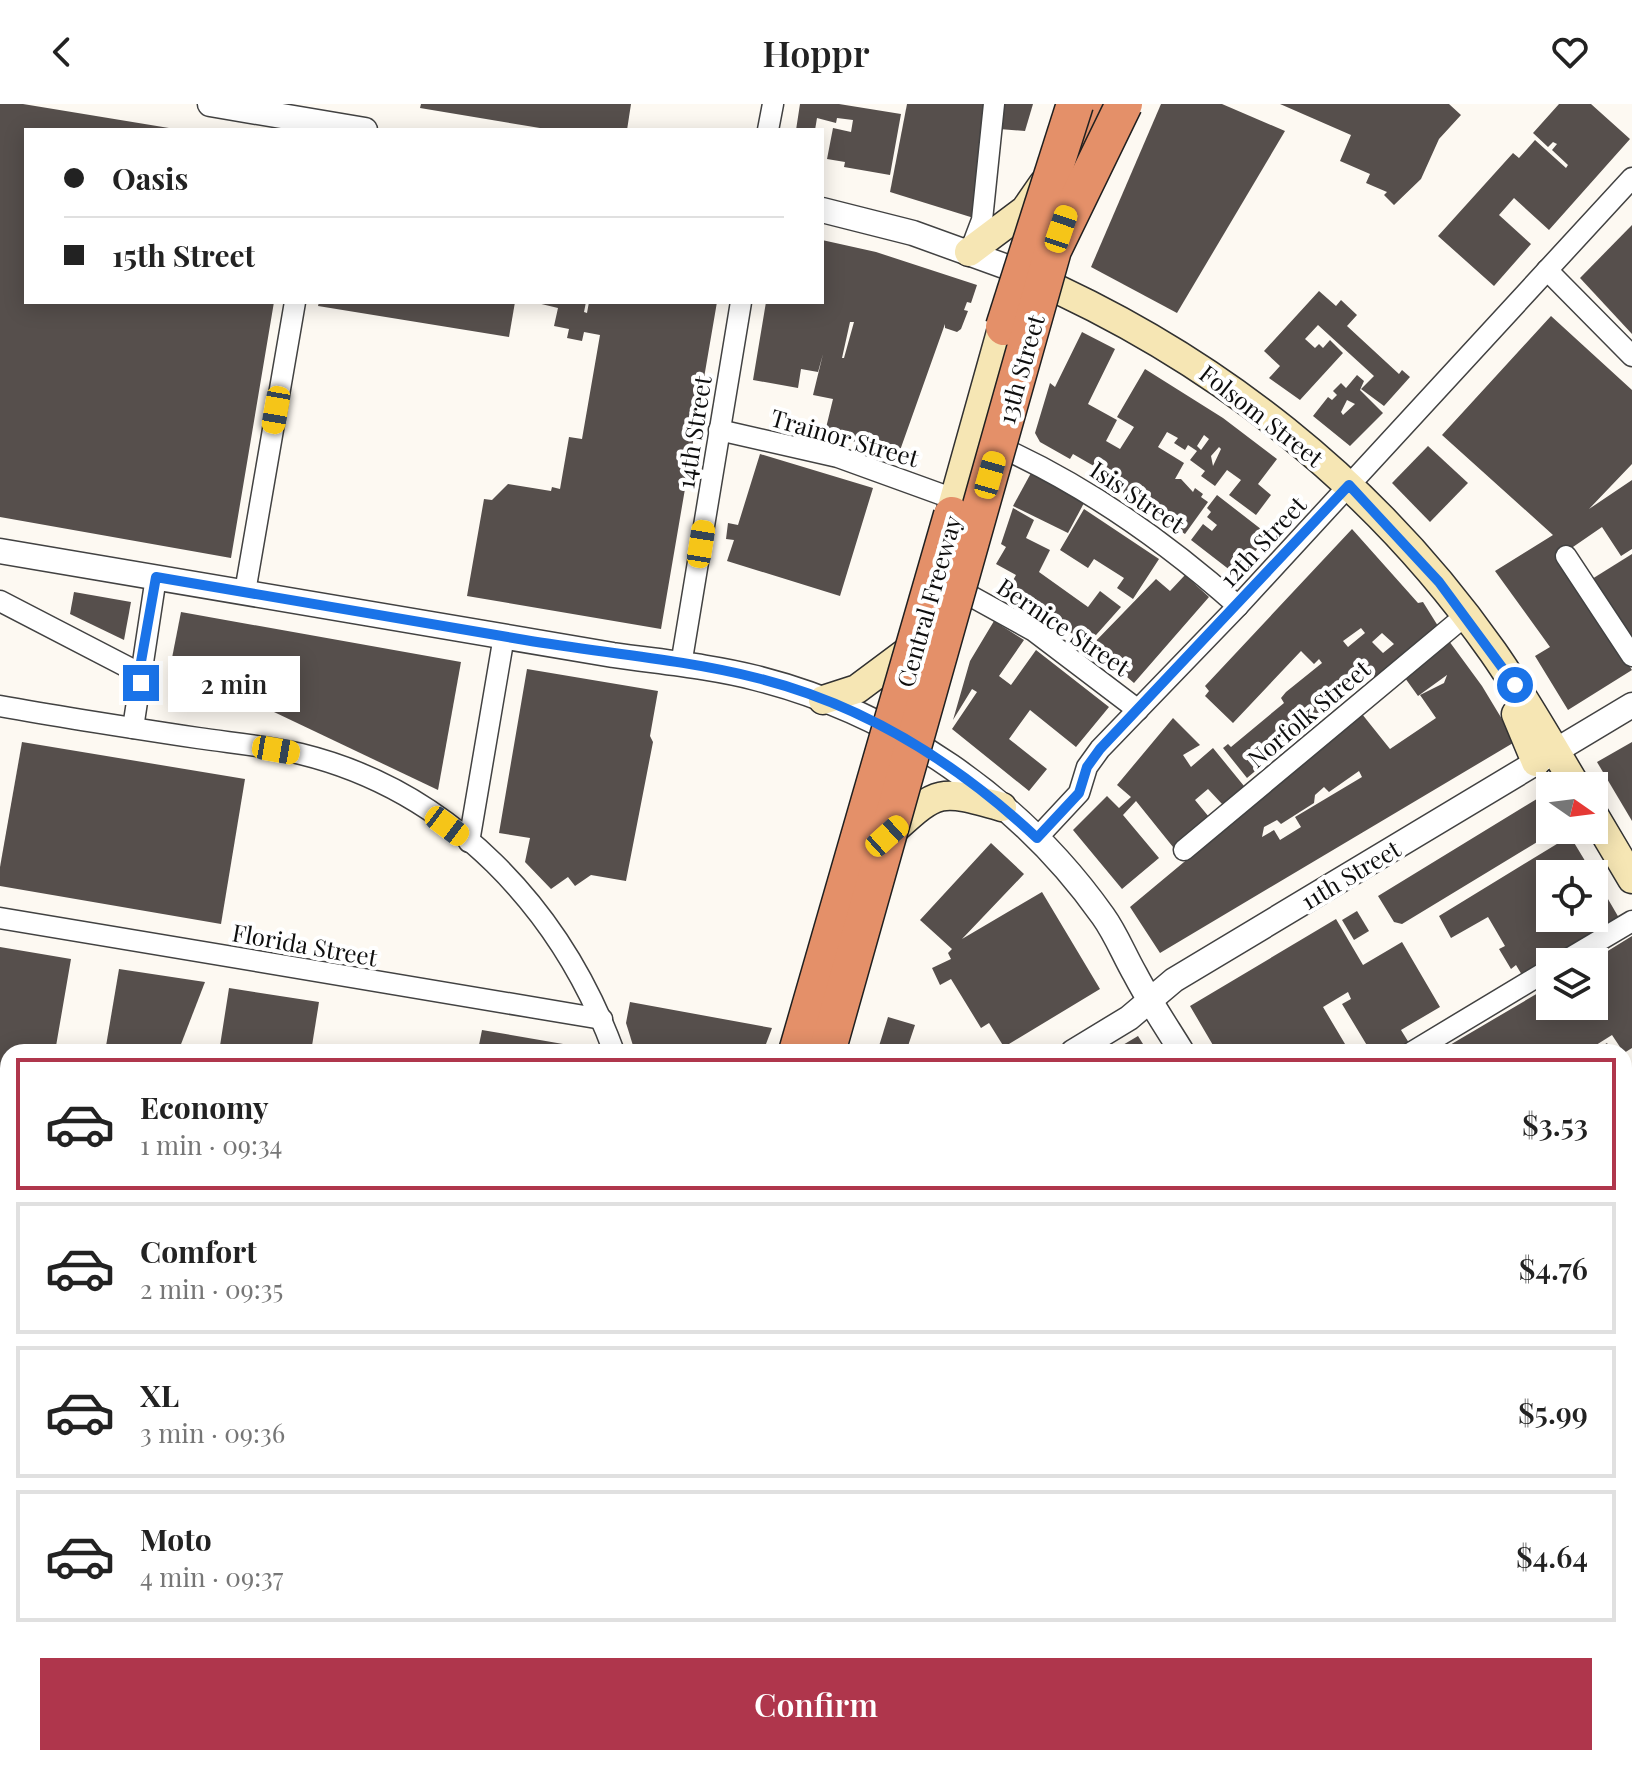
<!DOCTYPE html>
<meta charset="utf-8">
<style>
body{margin:0;font-family:"Playfair Display",serif;background:#f2f2f2;color:#222;height:100vh;display:flex;flex-direction:column;font-size:30px;white-space:nowrap}
*{box-sizing:border-box;margin:0}
p{font-size:26px;color:#767676}
.icon{flex:none;width:44px;height:44px;fill:none;stroke:currentColor;stroke-width:2;stroke-linecap:round;stroke-linejoin:round}
.map{position:relative;flex:1;overflow:hidden}
.drawer{position:absolute;left:0px;top:940px;width:1632px;height:722px;display:flex;flex-direction:column;background:#fff;border-radius:24px 24px 0 0;box-shadow:0 4px 20px #0003}
.drawer>*{flex:none}
.top-card{position:absolute;left:24px;top:24px;width:800px;height:176px;border-radius:0px;box-shadow:0 4px 20px #0003;display:grid;align-content:center;height:176px;padding:0 40px;background:#fff}
.needle{width:52px;rotate:104deg}
.tools{position:absolute;left:1536px;top:668px;display:grid;gap:16px}
.tools a{display:grid;place-items:center;width:72px;height:72px;border-radius:0px;background:#fff;box-shadow:0 4px 20px #0003;font-size:40px}
.end{position:absolute;width:36px;height:36px;margin:-18px;border:10px solid #1a73e8;background:#fff;box-shadow:0 0 0 4px #fff}
.from{border-radius:50%}
.bubble{position:absolute;height:56px;border-radius:0px;background:#fff;box-shadow:0 4px 20px #0003;font-size:26px;font-weight:600;line-height:56px;text-align:center}
.car{position:absolute;width:24px;height:48px;margin:-24px -12px;border-radius:10px;box-shadow:0 0 6px 2px #0007;background:linear-gradient(#f5c518 24%,#345 0 40%,#f5c518 0 76%,#345 0 86%,#f5c518 0)}
.top-card b{display:flex;align-items:center;gap:28px;height:76px;font-size:30px}
.top-card b+b{border-top:2px solid #e0e0e0}
.top-card i{width:20px;height:20px;background:#222}
ul{padding:14px 0 0;list-style:none}
li{display:flex;align-items:center;gap:24px;height:132px;margin:0 16px 12px;padding:0 24px;border:4px solid #e0e0e0;border-radius:0px}
li div{flex:1}
li b{display:block;font-size:30px}
li em{font-style:normal;font-weight:600}
li.selected{border-color:#af364c}
li>.icon{width:72px;height:72px;stroke-width:1.5}
.action{display:flex;gap:16px;margin-top:auto;padding:16px 40px}
.action a{flex:1;height:92px;border-radius:0px;background:#af364c;color:#fff;font-size:32px;font-weight:600;line-height:92px;text-align:center}
header{display:flex;justify-content:space-between;align-items:center;height:104px;padding:0 40px;background:#fff;font-size:36px;font-weight:600}
.map>svg:first-child{display:block}
</style>
<header><svg class="icon" aria-label="back" viewBox="0 0 24 24"><path d="M15 5l-7 7 7 7"/></svg>Hoppr<svg class="icon" aria-label="heart" viewBox="0 0 24 24"><path d="M12 20l-8-8c-3-5 5-10 8-4 3-6 11-1 8 4z"/></svg></header>
<div class="map">
<svg width="1632" height="1661" viewBox="0 0 1632 1661">
<rect width="100%" height="100%" fill="#fdf9f2"/>
<!-- green -->
<polygon fill="#d8e5be" points="971,1654 1013,1654 1017,1661 958,1661"/>
<!-- building -->
<g fill="#564f4c" fill-rule="evenodd">
<polygon points="0,0 23,0 169,24 26,26 26,198 274,198 231,454 0,413"/>
<polygon points="421,0 631,0 627,26 552,26 420,4"/>
<polygon points="800,0 839,0 901,10 890,71 844,63 845,58 827,55 833,24 851,28 853,16 837,14 836,19 817,14 815,26 796,26"/>
<polygon points="907,0 988,0 977,115 890,88"/>
<polygon points="1001,0 1033,0 1025,27 999,25"/>
<polygon points="1161,0 1222,0 1285,27 1177,209 1091,163"/>
<polygon points="1280,0 1449,0 1461,11 1439,35 1421,75 1394,101 1384,91 1387,88 1366,79 1370,70 1340,57 1351,31"/>
<polygon points="1559,0 1591,0 1630,35 1549,126 1514,94 1499,111 1531,140 1494,182 1438,132 1513,49 1519,54 1535,36 1566,64 1568,61 1552,46 1557,40 1553,38 1548,43 1533,29"/>
<polygon points="1632,121 1632,230 1580,174"/>
<path d="M 822,136 L 876,148 L 977,181 L 971,199 L 967,198 L 964,206 L 968,207 L 961,225 L 957,228 L 945,224 L 945,220 L 898,352 L 825,328 L 833,295 L 813,291 L 823,250 L 818,268 L 801,265 L 798,284 L 753,276 L 766,198 L 822,198 ZM 850,218 L 854,218 L 844,254 L 842,254 Z"/>
<polygon points="1319,187 1336,202 1341,196 1357,211 1347,222 1399,270 1402,266 1410,273 1384,302 1361,285 1374,272 1318,221 1305,235 1315,244 1319,240 1323,244 1330,236 1343,249 1300,296 1269,274 1280,262 1264,247"/>
<polygon points="319,198 515,198 509,233 318,202"/>
<polygon points="533,198 586,198 584,208 587,209 589,198 717,198 661,525 467,492 484,395 492,396 508,380 551,387 552,383 560,385 569,333 582,335 600,231 584,228 582,237 567,234 569,225 554,222 558,204"/>
<polygon points="1551,212 1632,286 1632,360 1589,405 1632,376 1632,445 1621,452 1602,423 1557,454 1632,566 1568,606 1535,552 1550,543 1495,467 1553,431 1442,331"/>
<path d="M 1082,228 L 1115,245 L 1088,300 L 1117,316 L 1106,337 L 1120,345 L 1134,323 L 1117,313 L 1145,265 L 1223,314 L 1277,355 L 1258,380 L 1271,391 L 1256,411 L 1229,391 L 1241,376 L 1227,366 L 1215,382 L 1201,372 L 1205,367 L 1190,356 L 1197,347 L 1188,341 L 1185,346 L 1174,339 L 1178,334 L 1167,328 L 1158,343 L 1184,359 L 1175,375 L 1181,375 L 1193,388 L 1195,384 L 1203,390 L 1201,393 L 1208,398 L 1185,430 L 1102,375 L 1106,369 L 1073,350 L 1070,355 L 1040,338 L 1035,329 L 1050,279 L 1055,283 ZM 1204,331 L 1209,335 L 1201,346 L 1197,342 ZM 1219,343 L 1221,345 L 1213,362 L 1211,352 Z"/>
<path d="M 1357,271 L 1364,277 L 1360,286 L 1383,309 L 1350,342 L 1313,312 L 1328,293 L 1332,296 L 1337,291 L 1333,287 L 1341,279 L 1346,284 ZM 1347,296 L 1355,300 L 1343,311 L 1341,308 Z"/>
<polygon points="1428,342 1468,379 1430,418 1392,379"/>
<polygon points="760,350 873,384 840,492 727,457 734,436 726,435 728,419 738,421"/>
<polygon points="1031,369 1084,399 1068,429 1013,402"/>
<polygon points="1217,391 1266,429 1256,440 1259,443 1235,470 1191,436 1203,420 1212,427 1217,421 1207,413 1211,408 1207,404"/>
<polygon points="1013,404 1034,416 1026,434 1050,446 1039,468 1088,503 1100,487 1121,503 1088,540 1007,487 1016,471 996,460 1006,443 1001,440"/>
<polygon points="1084,405 1159,455 1133,495 1117,484 1124,474 1094,455 1088,464 1060,446"/>
<path d="M 1352,425 L 1418,499 L 1423,498 L 1438,522 L 1375,574 L 1371,569 L 1247,674 L 1223,644 L 1228,640 L 1231,643 L 1284,599 L 1281,594 L 1286,588 L 1322,559 L 1319,555 L 1314,560 L 1301,547 L 1233,619 L 1205,592 L 1209,587 L 1205,582 ZM 1361,524 L 1365,529 L 1348,543 L 1343,537 ZM 1382,529 L 1394,540 L 1383,549 L 1372,538 Z"/>
<polygon points="1632,450 1632,540 1592,475"/>
<polygon points="1185,471 1209,493 1134,579 1091,542 1156,475 1170,487"/>
<polygon points="74,488 131,498 124,536 70,510"/>
<polygon points="181,508 461,558 438,686 171,559"/>
<polygon points="994,517 1024,536 999,572 1011,581 1036,546 1109,603 1076,643 1030,606 1009,635 1047,665 1029,687 952,625 977,588 972,585 953,616 970,557"/>
<path d="M 1449,537 L 1482,582 L 1514,635 L 1513,639 L 1160,849 L 1130,803 L 1362,610 L 1390,645 L 1436,614 L 1420,591 L 1444,579 L 1447,571 L 1418,592 L 1405,574 ZM 1359,667 L 1362,673 L 1295,713 L 1301,723 L 1280,736 L 1274,726 L 1262,733 L 1264,723 L 1277,716 L 1281,720 L 1314,699 L 1315,691 L 1324,683 L 1329,688 Z"/>
<polygon points="527,565 658,587 650,632 653,638 626,777 591,771 575,782 568,773 551,785 525,758 530,734 499,729"/>
<polygon points="1173,614 1200,641 1183,651 1191,663 1213,644 1244,682 1223,701 1208,685 1195,696 1209,713 1173,743 1136,697 1123,711 1159,754 1122,785 1073,726 1107,692 1119,704 1131,693 1117,681"/>
<polygon points="22,638 245,675 221,820 0,782 0,763"/>
<polygon points="1632,638 1632,717 1597,658"/>
<polygon points="1545,690 1550,698 1550,726 1557,726 1402,820 1394,818 1378,792"/>
<polygon points="1570,732 1593,770 1550,770 1550,814 1594,814 1594,771 1619,814 1522,871 1516,861 1511,865 1499,845 1505,842 1488,813 1451,834 1439,812"/>
<polygon points="991,739 1024,770 962,835 1042,788 1100,885 1004,943 989,919 981,924 951,875 940,881 932,864 951,855 948,849 952,845 920,816"/>
<polygon points="1357,807 1369,827 1354,836 1342,816"/>
<polygon points="1336,815 1363,861 1402,838 1440,903 1401,926 1409,939 1394,948 1371,948 1342,900 1351,895 1348,888 1323,903 1348,945 1344,948 1217,948 1190,902"/>
<polygon points="1632,832 1632,944 1624,949 1612,931 1585,948 1438,948 1550,882 1550,902 1594,902 1594,858 1590,858"/>
<polygon points="0,843 71,855 55,948 8,948 8,996 0,994"/>
<polygon points="119,865 205,878 178,948 105,948"/>
<polygon points="229,884 319,898 311,948 219,948"/>
<polygon points="630,898 772,924 763,948 635,948 626,919"/>
<polygon points="888,913 915,921 906,948 879,942"/>
<polygon points="482,926 592,945 593,948 487,948 479,941"/>
<polygon points="1138,932 1148,948 1111,948"/>
<polygon points="1607,939 1612,948 1592,948"/>
<polygon points="1624,966 1632,979 1632,996 1624,1001"/>
<polygon points="0,1062 8,1063 8,1397 0,1395"/>
<polygon points="1632,1068 1632,1128 1624,1133 1624,1072"/>
<polygon points="1632,1156 1632,1174 1626,1178 1624,1161"/>
<polygon points="1629,1180 1632,1184 1632,1301 1624,1288 1624,1183"/>
<polygon points="1624,1336 1632,1349 1632,1393 1624,1379"/>
<polygon points="1632,1495 1632,1583 1624,1588 1624,1499"/>
<polygon points="6,1500 8,1500 8,1529 1,1528"/>
<polygon points="1,1539 8,1540 8,1643 0,1641"/>
<polygon points="1632,1611 1632,1636 1624,1623 1624,1616"/>
<polygon points="83,1654 285,1654 284,1661 114,1661"/>
<polygon points="339,1654 434,1654 431,1661 338,1661"/>
<polygon points="651,1654 689,1654 693,1661 638,1661"/>
<polygon points="1089,1654 1245,1654 1233,1661 1094,1661"/>
<polygon points="1365,1654 1379,1654 1383,1661 1353,1661"/>
<polygon points="1391,1654 1398,1654 1402,1661 1387,1661 1385,1658"/>
<polygon points="1436,1654 1498,1654 1500,1659 1424,1661"/>
<polygon points="1533,1654 1563,1654 1567,1661 1537,1661"/>
</g>
<g fill="none" stroke-linecap="round" stroke-linejoin="round">
<!-- minor casing -->
<g stroke="#424242" stroke-width="23">
<g id="minor">
<polyline points="768,26 773,0"/>
<polyline points="971,145 982,116 994,0"/>
<polyline points="1547,166 1632,252"/>
<polyline points="719,326 838,353 954,395"/>
<path d="M 998,342 C 1087,382 1165,437 1238,502"/>
<polyline points="1566,452 1632,552"/>
<polyline points="958,485 1034,527 1138,606"/>
<polyline points="245,488 295,198"/>
<polyline points="0,497 139,569"/>
<polyline points="681,561 741,198"/>
<path d="M 0,602 C 66,614 132,624 198,634 C 232,639 267,642 301,650 C 452,687 562,806 614,948"/>
<polyline points="133,624 156,473"/>
<polyline points="1037,734 1079,689 1087,663 1100,645 1238,502 1632,74"/>
<polyline points="469,738 504,532"/>
<polyline points="1184,746 1466,511"/>
<polyline points="0,814 602,915"/>
<polyline points="1563,858 1632,817"/>
<polyline points="1412,948 1550,865"/>
<polyline points="1624,1323 1632,1336"/>
<polyline points="0,1471 8,1468"/>
<polyline points="1624,1604 1632,1600"/>
<polyline points="312,1661 313,1654"/>
<polyline points="928,1661 941,1654"/>
</g>
</g>
<!-- tertiary casing -->
<g stroke="#424242" stroke-width="27">
<g id="tertiary">
<polyline points="210,0 365,26"/>
<polyline points="822,106 913,129 1018,167"/>
<path d="M 0,447 L 613,551 C 661,558 709,562 756,574 C 895,609 1020,695 1103,812 C 1116,830 1124,851 1135,870 C 1149,897 1166,922 1182,948"/>
<polyline points="1073,948 1129,914 1174,876 1632,601"/>
<polyline points="0,1025 8,1027"/>
</g>
</g>
<!-- secondary casing -->
<g stroke="#313131" stroke-width="31">
<g id="secondary">
<polyline points="969,148 1025,106 1043,80"/>
<path d="M 1026,171 C 1214,253 1374,379 1493,548 C 1523,591 1549,637 1576,682"/>
<polyline points="945,428 1008,203"/>
<polyline points="823,596 857,585 912,544"/>
<polyline points="1516,610 1536,658"/>
<polyline points="1594,711 1632,775"/>
<path d="M 887,732 C 938,686 936,684 1002,703"/>
<polyline points="1624,1037 1632,1032"/>
<polyline points="1624,1465 1632,1460"/>
<polyline points="547,1654 549,1661"/>
<polyline points="1049,1654 1053,1661"/>
<polyline points="1604,1654 1608,1661"/>
<polyline points="575,1661 588,1654"/>
<polyline points="1297,1661 1308,1654"/>
</g>
</g>
<!-- motorway casing -->
<g stroke="#202020" stroke-width="39">
<g id="motorway">
<polyline points="1083,54 1103,0"/>
<polyline points="448,1661 451,1654"/>
<polyline points="479,1661 482,1654"/>
<polyline points="507,1661 510,1654"/>
<polyline points="753,1661 754,1654"/>
<polyline points="787,1661 795,1654"/>
</g>
</g>
<!-- minor -->
<use href="#minor" stroke="#fff" stroke-width="20"/>
<!-- tertiary -->
<use href="#tertiary" stroke="#fff" stroke-width="24"/>
<!-- secondary -->
<use href="#secondary" stroke="#f6e6b4" stroke-width="28"/>
<!-- motorway -->
<use href="#motorway" stroke="#e49069" stroke-width="36"/>
<!-- motorway-bridge casing -->
<g stroke="#202020" stroke-width="39" stroke-linecap="butt">
<g id="motorway-bridge">
<polyline points="1004,223 1075,0"/>
<polyline points="797,948 952,411"/>
<polyline points="827,948 1053,146 1124,0"/>
</g>
</g>
<!-- motorway-bridge -->
<use href="#motorway-bridge" stroke="#e49069" stroke-width="36"/>
</g>
<g fill="none" stroke-linecap="round" stroke-linejoin="round">
<!-- route -->
<path stroke="#1a73e8" stroke-width="10" d="M 141,579 L 139,569 L 156,473 C 279,494 402,515 525,536 C 602,549 682,555 757,574 C 865,601 957,659 1037,734 L 1079,689 L 1087,663 L 1100,645 L 1349,381 L 1439,478 L 1515,581"/>
</g>
<g text-anchor="middle" dominant-baseline="central" stroke-width="8" stroke-linejoin="round" paint-order="stroke">
<!-- street labels -->
<g font-size="24" fill="#0f0f0f" stroke="#fff">
<text transform="translate(1020 265) rotate(-74)">13th Street</text>
<text transform="translate(1262 311) rotate(38)">Folsom Street</text>
<text transform="translate(693 328) rotate(-81)">14th Street</text>
<text transform="translate(845 333) rotate(16)">Trainor Street</text>
<text transform="translate(1138 392) rotate(34)">Isis Street</text>
<text transform="translate(1262 437) rotate(-47)">12th Street</text>
<text transform="translate(928 497) rotate(-74)">Central Freeway</text>
<text transform="translate(1064 522) rotate(34)">Bernice Street</text>
<text transform="translate(1308 609) rotate(-40)">Norfolk Street</text>
<text transform="translate(1350 770) rotate(-31)">11th Street</text>
<text transform="translate(305 840) rotate(10)">Florida Street</text>
</g>
</g>
</svg>
<div class="tools">
<a><svg class="needle" viewBox="-14 -14 28 28"><path d="M0-13l5 13h-10z" fill="#e53935"/><path d="M0 13l5-13h-10z" fill="#767676"/></svg></a>
<a><svg class="icon" aria-label="locate" viewBox="0 0 24 24"><circle cx="12" cy="12" r="6"/><path d="M12 2v4M12 18v4M2 12h4M18 12h4"/></svg></a>
<a><svg class="icon" aria-label="layers" viewBox="0 0 24 24"><path d="M12 4l9 5-9 5-9-5zM3 14l9 5 9-5"/></svg></a>
</div>
<i class="end from" style="left:1515px;top:581px"></i>
<i class="end" style="left:141px;top:579px"></i>
<div class="bubble" style="left:168px;top:552px;width:132px">2 min</div>
<i class="car" style="left:1061px;top:125px;rotate:19deg"></i>
<i class="car" style="left:276px;top:306px;rotate:190deg"></i>
<i class="car" style="left:990px;top:371px;rotate:16deg"></i>
<i class="car" style="left:701px;top:440px;rotate:9deg"></i>
<i class="car" style="left:276px;top:646px;rotate:100deg"></i>
<i class="car" style="left:447px;top:722px;rotate:127deg"></i>
<i class="car" style="left:887px;top:732px;rotate:48deg"></i>
<div class="top-card">
<b><i class="from"></i>Oasis</b>
<b><i></i>15th Street</b>
</div>
<section class="drawer">
<ul>
<li class="selected"><svg class="icon" aria-label="car" viewBox="0 0 24 24"><path d="M5 17H2v-5l4-1 3-4h7l3 4 3 1v5h-3M9 17h6M6 11h13"/><circle cx="7" cy="17" r="2"/><circle cx="17" cy="17" r="2"/></svg><div><b>Economy</b><p>1 min · 09:34</p></div><em>$3.53</em></li>
<li><svg class="icon" aria-label="car" viewBox="0 0 24 24"><path d="M5 17H2v-5l4-1 3-4h7l3 4 3 1v5h-3M9 17h6M6 11h13"/><circle cx="7" cy="17" r="2"/><circle cx="17" cy="17" r="2"/></svg><div><b>Comfort</b><p>2 min · 09:35</p></div><em>$4.76</em></li>
<li><svg class="icon" aria-label="car" viewBox="0 0 24 24"><path d="M5 17H2v-5l4-1 3-4h7l3 4 3 1v5h-3M9 17h6M6 11h13"/><circle cx="7" cy="17" r="2"/><circle cx="17" cy="17" r="2"/></svg><div><b>XL</b><p>3 min · 09:36</p></div><em>$5.99</em></li>
<li><svg class="icon" aria-label="car" viewBox="0 0 24 24"><path d="M5 17H2v-5l4-1 3-4h7l3 4 3 1v5h-3M9 17h6M6 11h13"/><circle cx="7" cy="17" r="2"/><circle cx="17" cy="17" r="2"/></svg><div><b>Moto</b><p>4 min · 09:37</p></div><em>$4.64</em></li>
</ul>
<div class="action"><a>Confirm</a></div>
</section>
</div>
